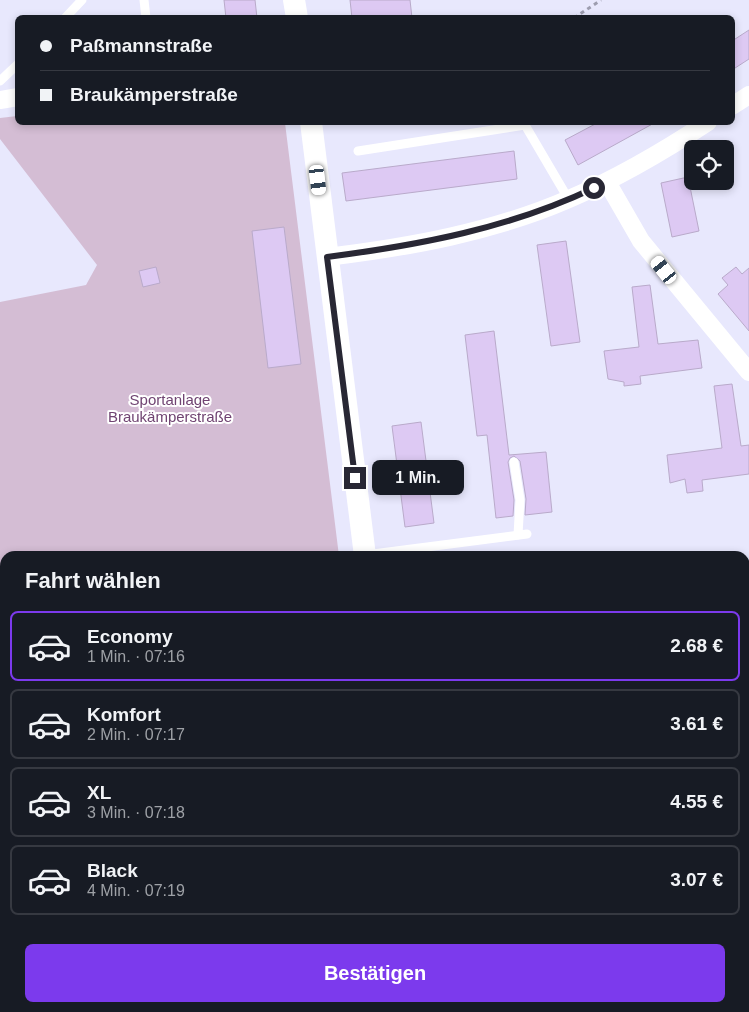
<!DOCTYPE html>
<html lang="de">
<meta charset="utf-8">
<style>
body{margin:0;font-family:Arial,sans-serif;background:#242831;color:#f1f3f6;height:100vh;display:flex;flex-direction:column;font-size:19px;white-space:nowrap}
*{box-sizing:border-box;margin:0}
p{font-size:16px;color:#9ea1a6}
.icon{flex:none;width:28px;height:28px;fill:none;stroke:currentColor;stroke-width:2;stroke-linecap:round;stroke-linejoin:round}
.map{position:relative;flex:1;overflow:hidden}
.panel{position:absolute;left:0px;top:551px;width:750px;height:461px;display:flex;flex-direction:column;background:#171b24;border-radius:15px 15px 0 0;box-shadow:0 2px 8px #0003}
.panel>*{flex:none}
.hud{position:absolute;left:15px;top:15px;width:720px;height:110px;border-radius:8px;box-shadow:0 2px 8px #0003;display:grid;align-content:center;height:110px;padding:0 25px;background:#171b24}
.fabs{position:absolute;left:684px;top:140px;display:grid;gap:10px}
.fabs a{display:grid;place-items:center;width:50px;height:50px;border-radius:8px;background:#171b24;box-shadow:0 2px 8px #0003;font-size:25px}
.end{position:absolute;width:22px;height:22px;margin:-11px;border:6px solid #282734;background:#fff;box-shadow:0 0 0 2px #fff}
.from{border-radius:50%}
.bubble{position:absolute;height:35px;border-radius:8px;background:#171b24;box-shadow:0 2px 8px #0003;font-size:16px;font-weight:700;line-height:35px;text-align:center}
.car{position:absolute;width:15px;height:30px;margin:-15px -8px;border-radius:6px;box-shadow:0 0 4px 1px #0007;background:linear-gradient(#fff 24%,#345 0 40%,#fff 0 76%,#345 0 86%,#fff 0)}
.hud b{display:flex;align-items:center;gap:18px;height:48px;font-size:19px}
.hud b+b{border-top:1px solid #363941}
.hud i{width:12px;height:12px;background:#f1f3f6}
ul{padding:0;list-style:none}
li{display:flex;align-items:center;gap:15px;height:70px;margin:0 10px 8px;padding:0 15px;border:2px solid #363941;border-radius:8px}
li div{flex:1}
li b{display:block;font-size:19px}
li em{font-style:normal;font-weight:700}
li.active{border-color:#7c3aed}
li>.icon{width:45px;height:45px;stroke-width:1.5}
h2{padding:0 25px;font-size:22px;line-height:60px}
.primary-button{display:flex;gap:10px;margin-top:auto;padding:10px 25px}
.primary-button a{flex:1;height:58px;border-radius:8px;background:#7c3aed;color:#fff;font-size:20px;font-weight:700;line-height:58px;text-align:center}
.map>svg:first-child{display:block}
</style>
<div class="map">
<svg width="749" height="1012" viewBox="0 0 749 1012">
<rect width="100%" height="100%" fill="#e8e8fd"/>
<!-- green -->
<polygon fill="#d4bdd4" points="17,116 18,122 285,123 339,556 5,556 5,1008 162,1008 150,1012 0,1012 0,302 86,285 97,265 0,139 0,118"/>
<!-- building -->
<g fill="#ddc9f3" stroke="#b9aaca">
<polygon points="224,0 255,0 257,18 226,18"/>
<polygon points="350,0 410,0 412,18 352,18"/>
<polygon points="749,30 749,59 732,70 732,41"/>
<polygon points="599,122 656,122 578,165 565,140"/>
<polygon points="514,151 517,179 346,201 342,173"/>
<polygon points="688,177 699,231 672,237 661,183"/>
<polygon points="284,227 301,364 268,368 252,231"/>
<polygon points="566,241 580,342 551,346 537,245"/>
<polygon points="156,267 160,283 143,287 139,271"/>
<polygon points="736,267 742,274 749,268 749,331 718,294 728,285 722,278"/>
<polygon points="650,285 658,344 698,340 702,368 640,376 641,384 624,386 624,382 608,379 604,351 639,347 632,287"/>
<polygon points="494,331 509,455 546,452 552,512 525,515 526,499 520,461 514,456 510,458 508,462 514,500 513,516 496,518 487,435 477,436 465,335"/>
<polygon points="732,384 741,446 749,445 749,474 702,480 703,491 687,493 685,479 670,483 667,455 722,448 714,386"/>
<polygon points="421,422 434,523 405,527 392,426"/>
</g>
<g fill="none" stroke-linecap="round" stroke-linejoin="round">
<!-- path -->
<polyline stroke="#9d9daf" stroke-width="3" stroke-dasharray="4 4" stroke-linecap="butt" points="574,18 601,0"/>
<!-- service -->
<g stroke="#fff" stroke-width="9">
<polyline points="144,0 146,18"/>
<polyline points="65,18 82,0"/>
<polyline points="0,81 18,64"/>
<polyline points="358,151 525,125 569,200"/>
<polyline points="514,462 520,500 518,535"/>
<polyline points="365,555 527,534"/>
</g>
<!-- minor -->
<g stroke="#fff" stroke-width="18">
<polyline points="0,100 18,97"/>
<polyline points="732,106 749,95"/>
<polyline points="607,182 641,241 749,372"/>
<path d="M 327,257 C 410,247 493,232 569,199 C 618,178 664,151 708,122"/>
</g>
<!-- tertiary -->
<g stroke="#fff" stroke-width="22">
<polyline points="294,0 297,18"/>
<polyline points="311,122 365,556"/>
<polyline points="431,1008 432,1012"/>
</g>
</g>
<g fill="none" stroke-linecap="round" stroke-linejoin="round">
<!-- route -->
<path stroke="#282734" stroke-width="6" d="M 355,478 L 327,257 C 420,245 510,228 594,188"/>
</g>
<g text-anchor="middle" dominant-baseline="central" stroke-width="4" stroke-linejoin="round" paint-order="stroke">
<!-- park labels -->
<g font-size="15" fill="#704472" stroke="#fff">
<text x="170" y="399">Sportanlage<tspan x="170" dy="17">Braukämperstraße</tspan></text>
</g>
</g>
</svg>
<div class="fabs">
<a><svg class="icon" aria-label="locate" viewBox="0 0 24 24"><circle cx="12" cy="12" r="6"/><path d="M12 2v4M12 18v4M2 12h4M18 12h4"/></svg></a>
</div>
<i class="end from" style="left:594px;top:188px"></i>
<i class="end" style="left:355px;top:478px"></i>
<div class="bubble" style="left:372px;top:460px;width:92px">1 Min.</div>
<i class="car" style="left:318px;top:180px;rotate:173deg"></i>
<i class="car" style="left:664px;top:270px;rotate:321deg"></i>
<div class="hud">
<b><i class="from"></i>Paßmannstraße</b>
<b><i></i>Braukämperstraße</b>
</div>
<section class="panel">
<h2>Fahrt wählen</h2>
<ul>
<li class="active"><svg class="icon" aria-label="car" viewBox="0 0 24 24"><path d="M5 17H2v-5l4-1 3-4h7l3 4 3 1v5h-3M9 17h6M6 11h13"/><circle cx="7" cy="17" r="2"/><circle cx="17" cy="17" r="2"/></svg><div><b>Economy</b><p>1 Min. · 07:16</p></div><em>2.68 €</em></li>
<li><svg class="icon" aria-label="car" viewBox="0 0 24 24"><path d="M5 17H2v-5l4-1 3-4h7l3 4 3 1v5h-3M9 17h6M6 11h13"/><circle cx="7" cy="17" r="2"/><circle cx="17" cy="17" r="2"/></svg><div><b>Komfort</b><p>2 Min. · 07:17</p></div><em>3.61 €</em></li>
<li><svg class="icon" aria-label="car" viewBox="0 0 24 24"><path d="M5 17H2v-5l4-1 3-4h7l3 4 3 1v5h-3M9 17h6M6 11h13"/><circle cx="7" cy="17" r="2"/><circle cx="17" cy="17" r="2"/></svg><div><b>XL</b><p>3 Min. · 07:18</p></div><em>4.55 €</em></li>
<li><svg class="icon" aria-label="car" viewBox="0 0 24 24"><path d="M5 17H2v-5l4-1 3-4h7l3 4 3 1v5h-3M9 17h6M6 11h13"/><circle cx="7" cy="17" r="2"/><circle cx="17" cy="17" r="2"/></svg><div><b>Black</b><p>4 Min. · 07:19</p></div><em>3.07 €</em></li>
</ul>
<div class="primary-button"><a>Bestätigen</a></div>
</section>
</div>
